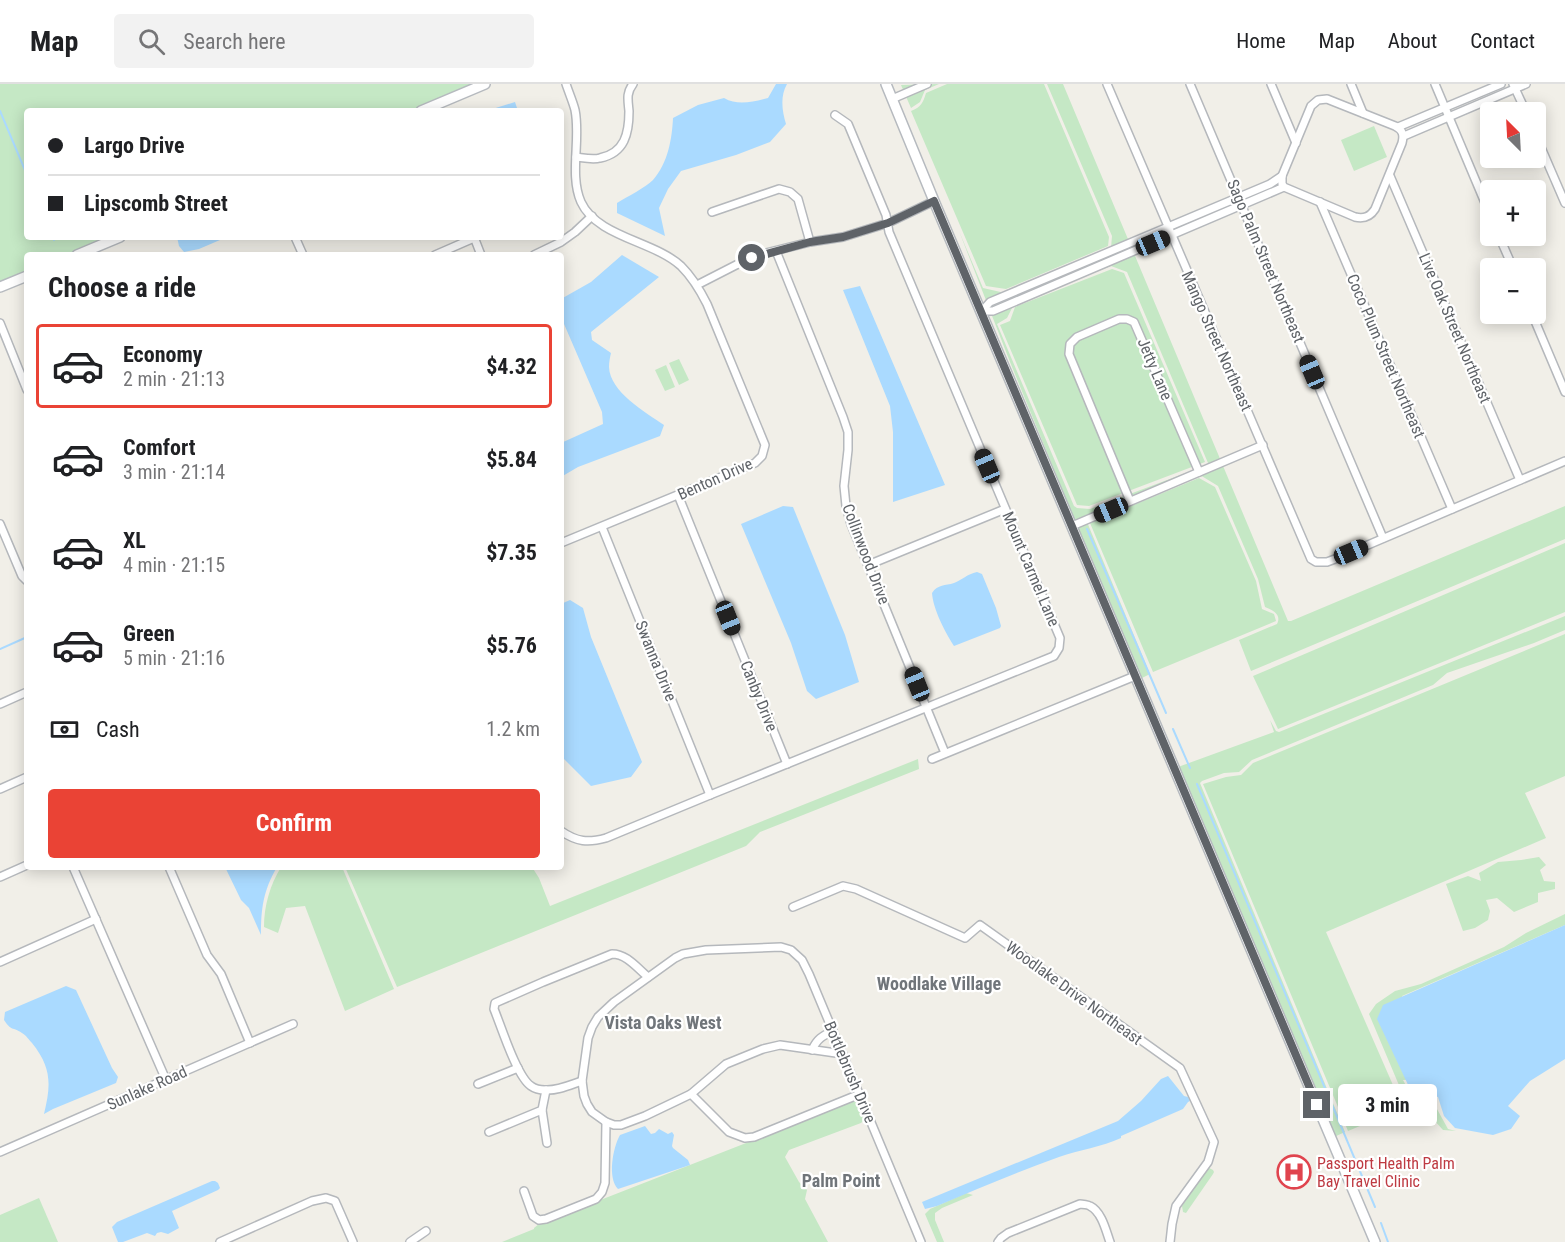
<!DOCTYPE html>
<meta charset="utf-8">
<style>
body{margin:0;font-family:"Roboto Condensed",sans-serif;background:#f2f2f2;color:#202124;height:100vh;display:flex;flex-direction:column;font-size:22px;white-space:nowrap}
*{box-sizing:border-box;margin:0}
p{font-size:20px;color:#757577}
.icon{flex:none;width:33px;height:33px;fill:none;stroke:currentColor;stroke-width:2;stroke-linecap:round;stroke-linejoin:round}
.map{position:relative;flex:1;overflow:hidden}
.side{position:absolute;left:24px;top:168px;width:540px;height:618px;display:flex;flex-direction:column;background:#fff;border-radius:6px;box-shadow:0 3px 15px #0003}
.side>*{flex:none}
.top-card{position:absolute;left:24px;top:24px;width:540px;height:132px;border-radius:6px;box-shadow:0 3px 15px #0003;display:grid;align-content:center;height:132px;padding:0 24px;background:#fff}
.needle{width:39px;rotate:336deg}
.tools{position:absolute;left:1480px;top:18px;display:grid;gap:12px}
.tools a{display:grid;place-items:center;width:66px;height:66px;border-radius:6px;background:#fff;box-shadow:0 3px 15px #0003;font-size:30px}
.end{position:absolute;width:27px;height:27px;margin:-14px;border:8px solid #5f6368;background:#fff;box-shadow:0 0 0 3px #fff}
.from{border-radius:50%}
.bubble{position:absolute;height:42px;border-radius:6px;background:#fff;box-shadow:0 3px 15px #0003;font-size:20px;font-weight:700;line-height:42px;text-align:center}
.car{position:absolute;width:18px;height:36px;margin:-18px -9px;border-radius:8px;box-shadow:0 0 4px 2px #0007;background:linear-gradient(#222 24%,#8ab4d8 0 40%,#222 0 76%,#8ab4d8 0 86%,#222 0)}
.top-card b{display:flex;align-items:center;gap:21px;height:57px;font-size:22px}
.top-card b+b{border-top:2px solid #e0e0e0}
.top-card i{width:15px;height:15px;background:#202124}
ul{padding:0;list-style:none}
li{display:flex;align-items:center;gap:18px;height:84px;margin:0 12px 9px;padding:0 12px;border:3px solid transparent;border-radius:6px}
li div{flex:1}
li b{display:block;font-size:22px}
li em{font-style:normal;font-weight:700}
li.on{border-color:#ea4335}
li>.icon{width:54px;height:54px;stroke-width:1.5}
h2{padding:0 24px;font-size:27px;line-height:72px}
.pay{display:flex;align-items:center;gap:15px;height:66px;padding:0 24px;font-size:22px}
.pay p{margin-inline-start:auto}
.primary-button{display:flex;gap:12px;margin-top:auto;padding:12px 24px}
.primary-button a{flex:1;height:69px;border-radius:6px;background:#ea4335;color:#fff;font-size:24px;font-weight:700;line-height:69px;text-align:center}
header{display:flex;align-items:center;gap:36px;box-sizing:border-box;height:84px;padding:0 30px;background:#fff;border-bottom:2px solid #e0e0e0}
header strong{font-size:28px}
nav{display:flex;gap:33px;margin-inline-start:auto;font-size:21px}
.search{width:420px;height:54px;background:#f2f2f2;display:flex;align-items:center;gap:15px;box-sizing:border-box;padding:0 21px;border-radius:6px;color:#757577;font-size:22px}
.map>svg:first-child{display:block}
</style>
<header>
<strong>Map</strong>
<div class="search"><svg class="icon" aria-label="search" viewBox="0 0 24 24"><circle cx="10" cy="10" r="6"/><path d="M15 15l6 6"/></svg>Search here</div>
<nav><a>Home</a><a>Map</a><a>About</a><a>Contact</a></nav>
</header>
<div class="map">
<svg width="1565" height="1158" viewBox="0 0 1565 1158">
<rect width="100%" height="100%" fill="#f1efe8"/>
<!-- green -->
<g fill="#c5e8c5" fill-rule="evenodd">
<polygon points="0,0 485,0 421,27 27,27 27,153 120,153 77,171 27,171 27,191 0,203"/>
<polygon points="939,0 925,6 920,18 911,24 901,1"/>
<path d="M 947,0 L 1044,0 L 1109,153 L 1108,162 L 1006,205 L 986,202 L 911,27 C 921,23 923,19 926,9 Z"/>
<path d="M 1047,0 L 1063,0 L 1288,537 L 1291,537 L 1565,422 L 1565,455 L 1251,587 L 1239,556 L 1277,540 C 1282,530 1272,526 1265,523 L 1258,495 L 1218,402 L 1200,391 L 1087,438 L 1150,590 L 1140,595 L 1010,278 L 959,147 L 983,204 L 1005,209 L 1111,164 L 1112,152 ZM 1111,182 L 1127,188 L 1208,379 L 1207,381 L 1090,425 L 1077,424 L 1074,422 L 997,240 L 1007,234 L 1014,220 Z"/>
<polygon points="1374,42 1387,73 1354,87 1341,56"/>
<polygon points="1112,185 1124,189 1205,378 1089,422 1077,421 1000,241 1010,237 1015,223"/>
<polygon points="679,275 689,296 679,301 669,279"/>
<polygon points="666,281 675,303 665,307 655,286"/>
<polygon points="1199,394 1215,403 1256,497 1262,525 1274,530 1276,537 1153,588 1090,439"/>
<polygon points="1565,459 1565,528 1278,645 1253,592"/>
<polygon points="1565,532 1565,546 1534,559 1447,589 1433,601 1252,676 1239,688 1224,689 1202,697 1200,699 1345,1048 1334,1053 1178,683 1274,648 1270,636 1276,647 1279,648"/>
<polygon points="1565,550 1565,692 1525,709 1546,754 1326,848 1403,1024 1348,1047 1203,700 1226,693 1241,691 1253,679"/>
<polygon points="918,675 919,685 760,748 746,762 397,903 345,783 532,783 539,794 550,822"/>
<polygon points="1539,773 1546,781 1540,786 1544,797 1555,798 1555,805 1538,809 1538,818 1514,828 1497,814 1486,816 1490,827 1488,836 1475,844 1463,847 1446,800 1468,792 1481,797 1479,789 1498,778 1521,776"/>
<path d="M 281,783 L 342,783 L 394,905 L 345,927 L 305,822 L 286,824 L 278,849 L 264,843 C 264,822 270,801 281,783 Z"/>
<polygon points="1565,830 1565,841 1402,912 1422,995 1403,996 1411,1011 1432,1016 1448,1045 1456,1047 1443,1046 1423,1024 1410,1015 1401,1006 1369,930 1376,920 1395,907 1421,900 1504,863 1526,849"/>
<polygon points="856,1016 866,1034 861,1039 789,1066 785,1073 799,1098 807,1106 805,1115 828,1158 502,1158 534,1145 534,1144 539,1140"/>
<polygon points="1209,1084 1213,1086 1214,1088 1213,1090 1186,1129 1183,1128 1182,1122 1207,1086"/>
<polygon points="966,1109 973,1111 942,1124 935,1129 935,1136 944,1158 937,1158 925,1130 930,1125"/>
<polygon points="39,1114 58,1158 0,1158 0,1131"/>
</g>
<!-- water -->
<g fill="#aadaff">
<path d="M 776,0 L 787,0 C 780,12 782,27 786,40 L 770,58 L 736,71 L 681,87 L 668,105 L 659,124 L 665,152 L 617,129 L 617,119 C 627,113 646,103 653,96 C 668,79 672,55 673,34 L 698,21 L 724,14 C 738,22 752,18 768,14 Z"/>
<polygon points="515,18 518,27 486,27"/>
<polygon points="177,153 227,153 199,165 184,168 179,162"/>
<path d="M 622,171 L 659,193 L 591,248 L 592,256 L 611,269 C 610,273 609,278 609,283 C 610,308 645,328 664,341 L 660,352 L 578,383 L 561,393 L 561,359 L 603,340 L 602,328 L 561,233 L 561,215 L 591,198 Z"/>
<polygon points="860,202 945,401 893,418 893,348 890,322 843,206"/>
<polygon points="783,422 793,423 845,551 859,598 816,615 807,607 791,559 741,440"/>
<path d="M 977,488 L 982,490 L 996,524 L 1001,542 L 1000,544 L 954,562 C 945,548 933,525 932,509 C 938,500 945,502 954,499 C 962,496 967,490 977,488 Z"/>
<polygon points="570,516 583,524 591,553 642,678 631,693 591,702 561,672 561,520"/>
<path d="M 225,783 L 277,783 C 263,807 261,825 261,851 L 249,824 L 241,816 Z"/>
<polygon points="1565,841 1565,975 1530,997 1508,1022 1520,1032 1511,1045 1493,1051 1455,1044 1444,1032 1438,1013 1410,1005 1377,935 1383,921"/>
<path d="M 66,902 L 76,906 L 112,984 L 118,993 L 116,999 L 53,1025 L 44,1030 C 51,1001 52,984 32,959 C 29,956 26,951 22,949 C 12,942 12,948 4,936 L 5,928 Z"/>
<path d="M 1168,992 L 1184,1012 L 1188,1013 L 1190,1017 L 1188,1018 L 1183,1025 L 1121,1052 L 1121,1054 C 1102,1063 1079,1066 1059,1073 C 1017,1088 977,1105 937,1122 L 925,1125 L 922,1118 L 1118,1037 L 1141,1017 L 1161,995 Z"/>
<path d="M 645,1042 L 651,1050 L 655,1049 L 659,1045 L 668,1050 L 672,1048 L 674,1051 L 672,1062 L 673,1064 L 688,1076 L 690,1081 L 618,1105 C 607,1094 613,1063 620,1051 Z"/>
<polygon points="212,1097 215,1097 218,1099 220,1104 218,1106 172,1127 179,1144 168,1150 161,1148 157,1149 155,1152 147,1149 123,1158 118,1158 112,1143 117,1138"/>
</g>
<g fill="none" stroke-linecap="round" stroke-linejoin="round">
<!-- stream -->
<g stroke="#aadaff" stroke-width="2">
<polyline points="0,27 27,91"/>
<polyline points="53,153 54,156"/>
<polyline points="1087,445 1166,629"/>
<polyline points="0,565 27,553"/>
<polyline points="1173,645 1190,684"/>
<polyline points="1197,700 1375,1123"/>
<polyline points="1381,1139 1388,1158"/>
</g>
<!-- street casing -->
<g stroke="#b5b8bc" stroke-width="10">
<g id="street">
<polyline points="1107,0 1311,475 1316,478 1327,478 1335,475 1565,377"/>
<polyline points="1190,0 1383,454"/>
<polyline points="1271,0 1296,59"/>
<polyline points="1351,0 1363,29"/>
<polyline points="1435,0 1491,133"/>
<polyline points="1513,0 1526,28"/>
<polyline points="892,15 927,0"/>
<polyline points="1398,43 1501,0"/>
<polyline points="1404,52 1526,0"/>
<polyline points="1536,52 1565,119"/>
<path d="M 576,73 C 584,74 593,76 600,74 C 625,69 629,49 629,27 C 628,16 626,9 633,0"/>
<polyline points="1390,92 1520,396"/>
<polyline points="1320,118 1452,425"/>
<polyline points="712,128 779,105 790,108 798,115 810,158"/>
<polyline points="1499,152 1513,184"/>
<polyline points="295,153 303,171"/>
<polyline points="474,153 481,171"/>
<polyline points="776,167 843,333 848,348 848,366 844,402 846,422 851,440 945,669"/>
<polyline points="435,171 474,154"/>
<polyline points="534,171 561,158 575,148 592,132"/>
<polyline points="697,201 738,180 766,169 810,158 843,153 888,139 934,117"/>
<path d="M 982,227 L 993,227 L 1284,103 L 1355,133 C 1364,135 1370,133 1375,125 L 1402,59 C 1404,51 1403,46 1395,42 L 1327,15 L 1318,16 L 1311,22 L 1282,92 L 1282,100 L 1284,103"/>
<polyline points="982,227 990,218 1270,100 1282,92"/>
<polyline points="1532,230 1565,308"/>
<polyline points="0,239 27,306"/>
<polyline points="678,411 787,680"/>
<polyline points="1130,417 1069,270 1070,260 1077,253 1119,235 1127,235 1134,238 1199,388"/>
<polyline points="0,440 22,492 27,497"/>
<polyline points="1072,442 1263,361"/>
<polyline points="602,443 710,711"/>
<path d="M 561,459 L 755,379 L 762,372 L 765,361 L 707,220 C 700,206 692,193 681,182 C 654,157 597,153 581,118 C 569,91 581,55 575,26 C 573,18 569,9 566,0"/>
<polyline points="868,481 1005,425"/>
<polyline points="0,620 27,608"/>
<polyline points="932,675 1135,592"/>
<polyline points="0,705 27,693"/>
<path d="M 561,747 C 577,758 588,759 606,754 L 710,711 L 1054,572 L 1059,564 L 1060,554 L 889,148 L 886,131 L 848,40 L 835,31"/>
<polyline points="73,783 166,996"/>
<polyline points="169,783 207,871 221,890 250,959"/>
<polyline points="0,793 27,781"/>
<polyline points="793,823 843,802 856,805 965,854 980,841 1180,984 1214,1058 1208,1078 1176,1122 1172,1140 1170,1158"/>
<polyline points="0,878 96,835"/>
<path d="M 812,966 C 817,955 822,952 833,947"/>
<polyline points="843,970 780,961 763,965 726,980 691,1010 645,1032 621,1041 614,1041 606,1038 592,1028 587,1020 584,1012 582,997 588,954 592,943 598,933 614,918 675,874 683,870 706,866 781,863 791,866 802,876 809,890 921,1158"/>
<path d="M 582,997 C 570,1001 557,1007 545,1006 C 540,1006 535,1005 531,1002 C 517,993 501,942 494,925 L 495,919 L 543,898 L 612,870 C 627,870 637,884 648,893"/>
<polyline points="478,1000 518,984"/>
<polyline points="691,1010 729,1048 745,1054 754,1053 860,1010"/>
<polyline points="542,1026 547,1059"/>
<polyline points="489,1048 542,1026 546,1006"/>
<polyline points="0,1068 293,940"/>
<polyline points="524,1107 533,1132 539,1136 546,1135 596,1115 602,1108 605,1099 606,1038"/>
<polyline points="220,1158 312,1117 326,1114 335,1117 353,1158"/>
<polyline points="410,1158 426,1147"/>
<path d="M 998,1158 L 1001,1154 L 1008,1149 L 1080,1120 C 1081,1120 1090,1121 1090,1122 C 1102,1128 1106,1147 1110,1158"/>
</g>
</g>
<!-- secondary casing -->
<g stroke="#b6babf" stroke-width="12">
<g id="secondary">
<polyline points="886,0 934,117 1375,1158"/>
<polyline points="421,27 485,0"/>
<polyline points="77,171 120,153"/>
<polyline points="0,203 27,192"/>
</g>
</g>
<!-- street -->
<use href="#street" stroke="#fff" stroke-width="7"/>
<!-- secondary -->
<use href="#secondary" stroke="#fff" stroke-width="9"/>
</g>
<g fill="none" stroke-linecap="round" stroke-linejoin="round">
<!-- route -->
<polyline stroke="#5f6368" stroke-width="8" points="752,174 810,158 843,153 888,139 934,117 1317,1021"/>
</g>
<!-- icons -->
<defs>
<g id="hospital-ring" transform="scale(1.725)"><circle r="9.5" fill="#fff" stroke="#e0444e" stroke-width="1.5"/><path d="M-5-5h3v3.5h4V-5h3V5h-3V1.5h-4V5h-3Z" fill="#e0444e"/></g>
</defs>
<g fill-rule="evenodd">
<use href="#hospital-ring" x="1294" y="1088"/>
</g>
<g text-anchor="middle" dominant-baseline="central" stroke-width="4.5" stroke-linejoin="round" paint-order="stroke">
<!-- street labels -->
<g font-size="16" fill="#5f6368" stroke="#fff">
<text transform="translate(1266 177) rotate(67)">Sago Palm Street Northeast</text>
<text transform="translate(1455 244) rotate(67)">Live Oak Street Northeast</text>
<text transform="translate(1217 257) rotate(66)">Mango Street Northeast</text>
<text transform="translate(1386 272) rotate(67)">Coco Plum Street Northeast</text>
<text transform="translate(1155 285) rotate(67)">Jetty Lane</text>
<text transform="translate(715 395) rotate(-24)">Benton Drive</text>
<text transform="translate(866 470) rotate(69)">Collinwood Drive</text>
<text transform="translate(1031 485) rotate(67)">Mount Carmel Lane</text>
<text transform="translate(656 577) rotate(68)">Swanna Drive</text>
<text transform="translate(759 612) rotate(68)">Canby Drive</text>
<text transform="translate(1074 909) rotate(36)">Woodlake Drive Northeast</text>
<text transform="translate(850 988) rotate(67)">Bottlebrush Drive</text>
<text transform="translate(147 1004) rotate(-24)">Sunlake Road</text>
</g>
<!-- health labels -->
<g font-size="16" fill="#be3a42" stroke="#fff" text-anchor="start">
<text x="1317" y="1079">Passport Health Palm<tspan x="1317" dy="18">Bay Travel Clinic</tspan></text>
</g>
<!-- neighbourhood labels -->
<g font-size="18" font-weight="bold" fill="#70757a" stroke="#fff">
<text x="939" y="899">Woodlake Village</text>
<text x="663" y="938">Vista Oaks West</text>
<text x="841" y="1096">Palm Point</text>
</g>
</g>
</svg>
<div class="tools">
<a><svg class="needle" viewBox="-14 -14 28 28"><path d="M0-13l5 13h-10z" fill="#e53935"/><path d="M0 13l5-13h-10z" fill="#757577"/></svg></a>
<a>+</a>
<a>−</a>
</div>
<i class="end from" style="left:752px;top:174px"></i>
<i class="end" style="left:1317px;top:1021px"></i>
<div class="bubble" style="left:1338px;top:1000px;width:99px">3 min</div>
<i class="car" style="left:1153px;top:159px;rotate:67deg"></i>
<i class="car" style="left:1312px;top:288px;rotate:337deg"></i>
<i class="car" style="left:987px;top:382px;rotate:337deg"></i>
<i class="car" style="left:1111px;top:426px;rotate:247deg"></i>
<i class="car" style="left:1351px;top:468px;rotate:67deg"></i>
<i class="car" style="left:728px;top:534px;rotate:158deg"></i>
<i class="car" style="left:917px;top:600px;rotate:338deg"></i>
<div class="top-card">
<b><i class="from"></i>Largo Drive</b>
<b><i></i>Lipscomb Street</b>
</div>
<section class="side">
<h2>Choose a ride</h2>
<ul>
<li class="on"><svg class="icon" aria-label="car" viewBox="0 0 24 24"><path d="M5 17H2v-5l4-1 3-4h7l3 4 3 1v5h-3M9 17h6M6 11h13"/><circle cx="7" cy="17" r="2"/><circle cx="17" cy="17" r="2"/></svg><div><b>Economy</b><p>2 min · 21:13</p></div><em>$4.32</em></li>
<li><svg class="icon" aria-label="car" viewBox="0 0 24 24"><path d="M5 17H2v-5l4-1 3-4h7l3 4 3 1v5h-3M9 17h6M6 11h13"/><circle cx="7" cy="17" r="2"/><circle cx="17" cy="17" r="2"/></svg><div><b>Comfort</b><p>3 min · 21:14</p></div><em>$5.84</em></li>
<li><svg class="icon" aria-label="car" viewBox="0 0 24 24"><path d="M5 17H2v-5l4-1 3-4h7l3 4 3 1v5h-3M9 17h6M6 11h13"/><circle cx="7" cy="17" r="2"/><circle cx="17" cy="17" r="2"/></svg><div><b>XL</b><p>4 min · 21:15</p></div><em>$7.35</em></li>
<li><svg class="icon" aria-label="car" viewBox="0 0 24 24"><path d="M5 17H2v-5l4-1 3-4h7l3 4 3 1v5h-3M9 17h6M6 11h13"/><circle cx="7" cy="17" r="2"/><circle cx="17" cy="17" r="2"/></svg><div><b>Green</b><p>5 min · 21:16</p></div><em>$5.76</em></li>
</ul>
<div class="pay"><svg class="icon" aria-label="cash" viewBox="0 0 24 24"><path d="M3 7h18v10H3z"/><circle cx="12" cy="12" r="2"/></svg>Cash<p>1.2 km</p></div>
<div class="primary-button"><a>Confirm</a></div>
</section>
</div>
